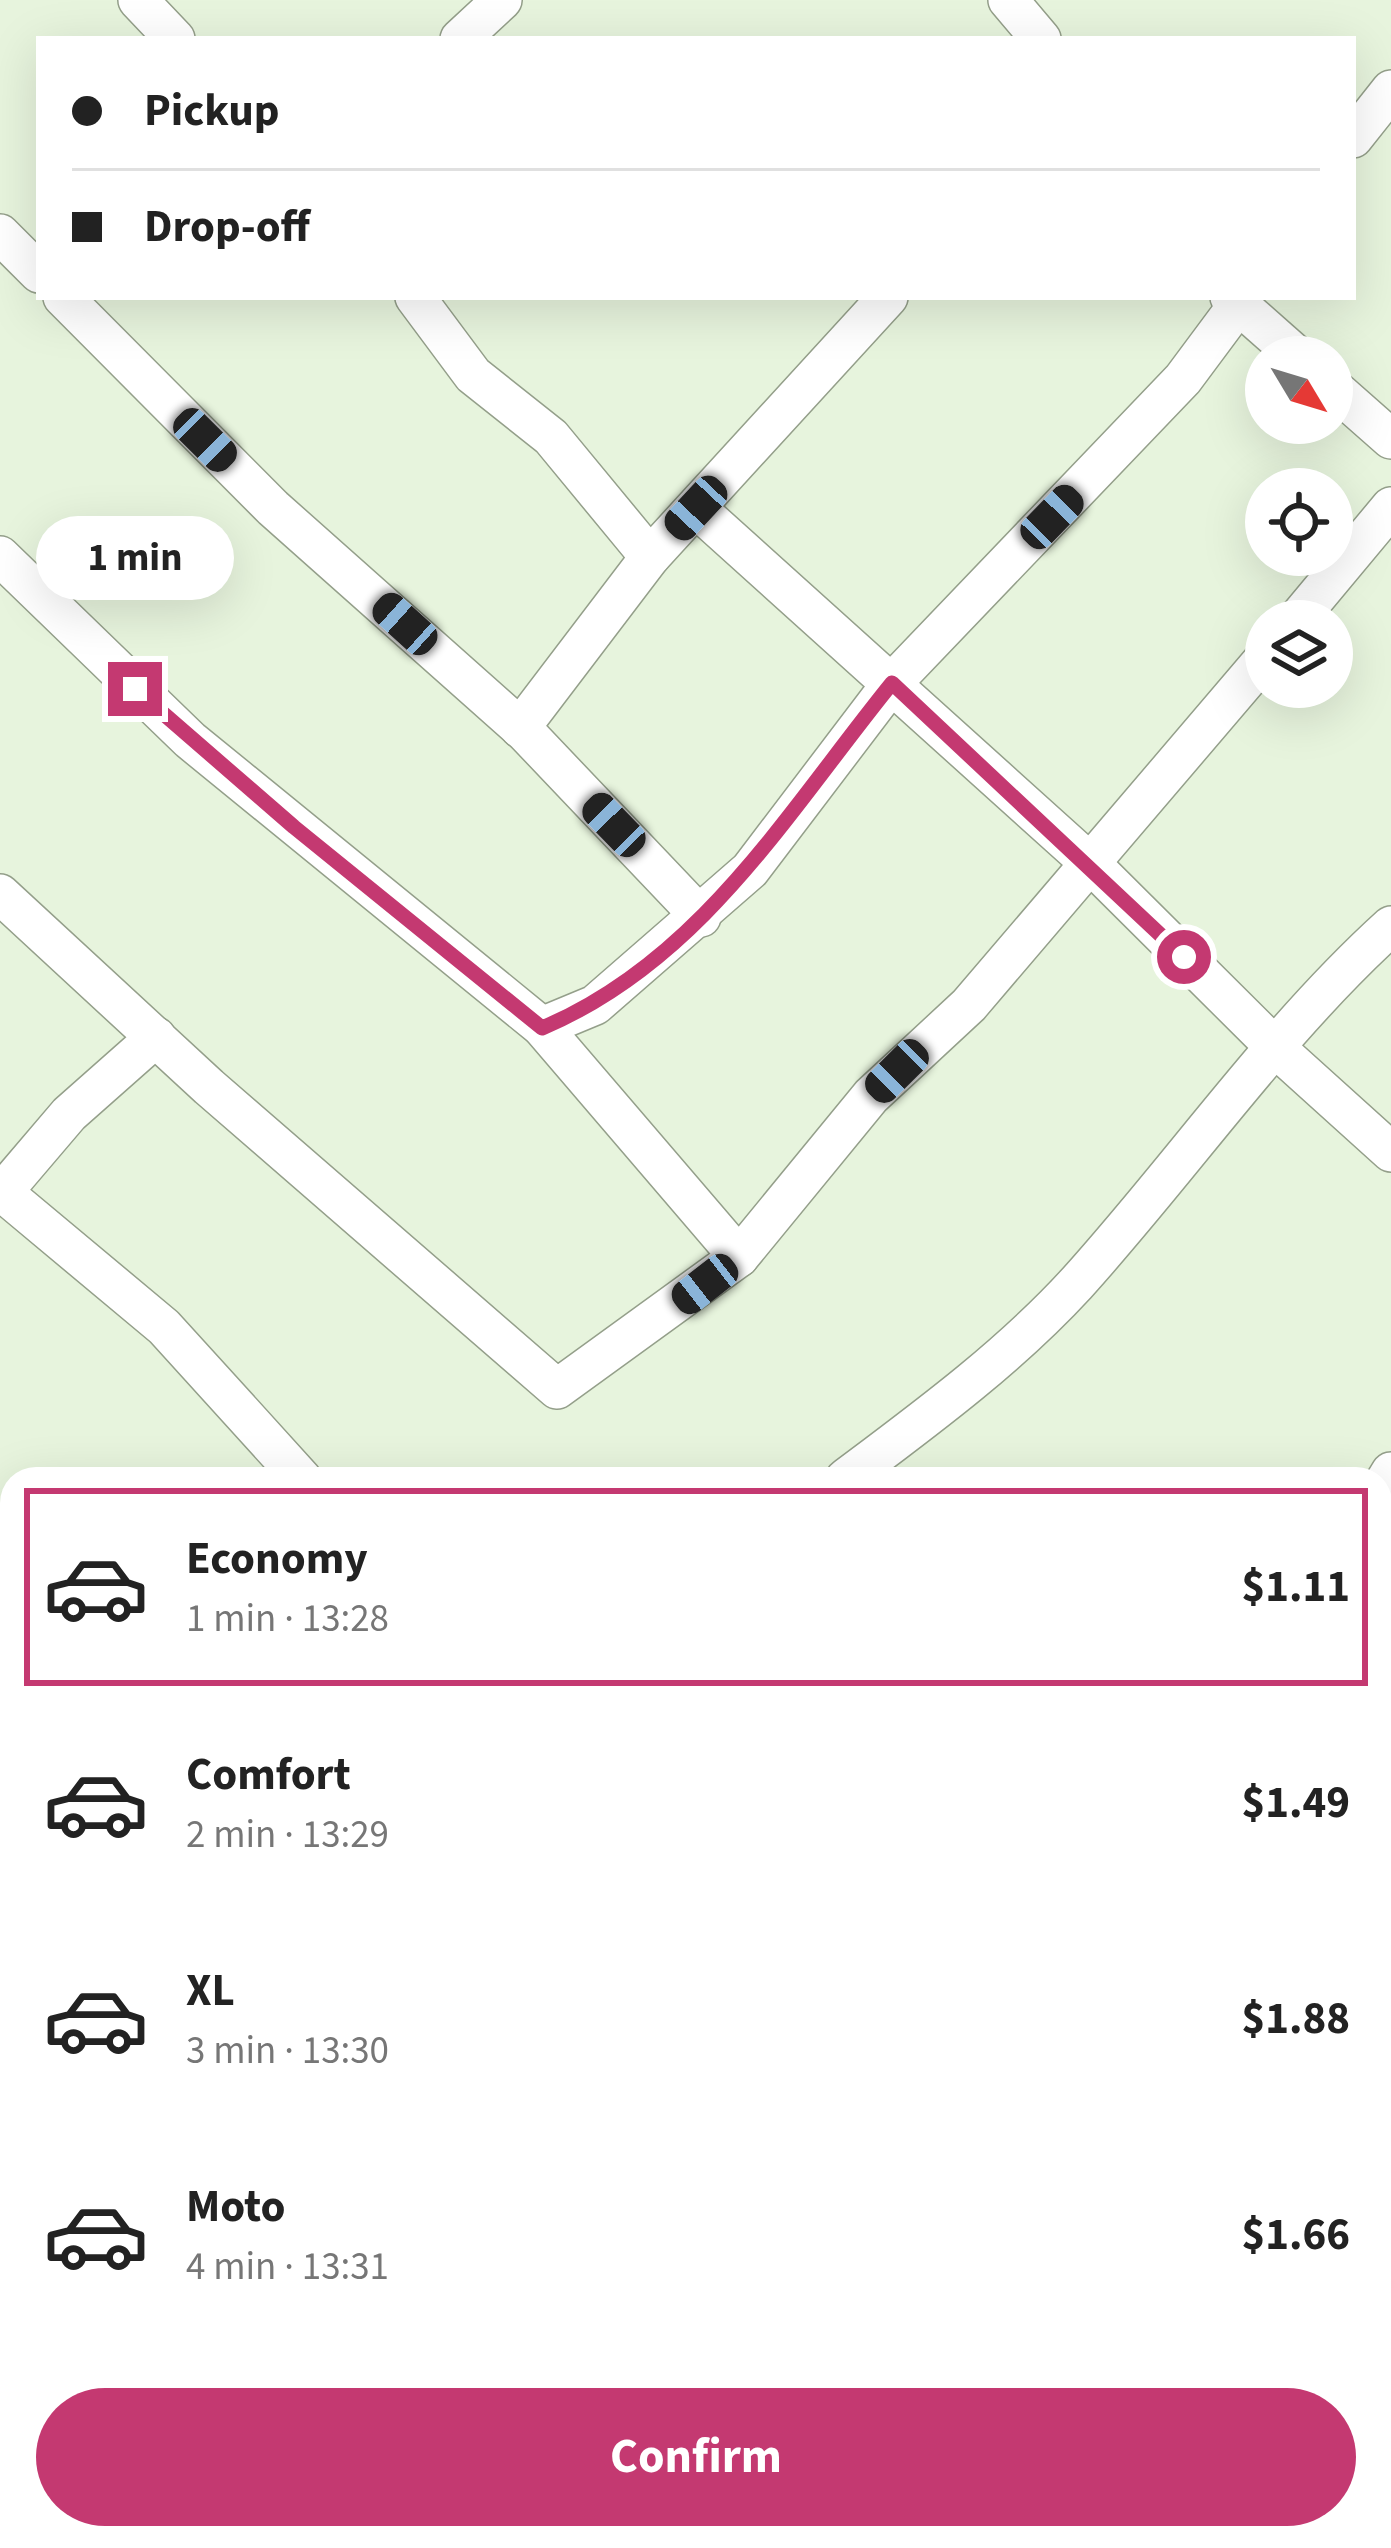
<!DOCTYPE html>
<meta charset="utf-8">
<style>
body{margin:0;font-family:"Source Sans 3",sans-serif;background:#f6f6f6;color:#222;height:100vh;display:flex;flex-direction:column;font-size:45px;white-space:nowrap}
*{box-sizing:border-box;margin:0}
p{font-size:39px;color:#767676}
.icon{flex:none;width:66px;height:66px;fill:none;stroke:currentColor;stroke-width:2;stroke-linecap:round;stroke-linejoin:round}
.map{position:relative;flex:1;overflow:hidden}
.sheet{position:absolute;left:0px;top:1467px;width:1392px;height:1083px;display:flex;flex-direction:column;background:#fff;border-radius:36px 36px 0 0;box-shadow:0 12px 48px #0002}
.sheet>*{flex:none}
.hud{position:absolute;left:36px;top:36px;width:1320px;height:264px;border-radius:0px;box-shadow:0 12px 48px #0002;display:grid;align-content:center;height:264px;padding:0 36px;background:#fff}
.needle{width:78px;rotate:128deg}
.buttons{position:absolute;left:1245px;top:336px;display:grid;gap:24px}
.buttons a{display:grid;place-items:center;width:108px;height:108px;border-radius:50%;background:#fff;box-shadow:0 12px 48px #0002;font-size:60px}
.end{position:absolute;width:54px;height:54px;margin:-27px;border:15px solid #c43971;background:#fff;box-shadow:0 0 0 6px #fff}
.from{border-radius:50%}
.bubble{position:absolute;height:84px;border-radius:42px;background:#fff;box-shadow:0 12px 48px #0002;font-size:39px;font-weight:700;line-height:84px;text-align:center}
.car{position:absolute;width:36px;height:72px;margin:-36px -18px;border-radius:15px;box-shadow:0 0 9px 3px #0007;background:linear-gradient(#222 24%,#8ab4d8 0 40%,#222 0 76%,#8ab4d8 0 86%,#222 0)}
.hud b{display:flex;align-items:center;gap:42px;height:114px;font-size:45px}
.hud b+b{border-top:3px solid #e0e0e0}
.hud i{width:30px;height:30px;background:#222}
ul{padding:21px 0 0;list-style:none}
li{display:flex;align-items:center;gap:36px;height:198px;margin:0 24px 18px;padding:0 12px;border:6px solid transparent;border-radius:0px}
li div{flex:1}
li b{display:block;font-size:45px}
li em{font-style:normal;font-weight:700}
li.active{border-color:#c43971}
li>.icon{width:108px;height:108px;stroke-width:1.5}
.button{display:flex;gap:24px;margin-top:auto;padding:24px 36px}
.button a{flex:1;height:138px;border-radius:72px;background:#c43971;color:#fff;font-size:48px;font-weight:700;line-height:138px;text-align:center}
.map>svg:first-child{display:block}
</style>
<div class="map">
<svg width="1391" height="2548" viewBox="0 0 1391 2548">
<rect width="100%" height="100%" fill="#e7f4dd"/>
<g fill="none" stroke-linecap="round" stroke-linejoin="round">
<!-- minor casing -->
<g stroke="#949f8a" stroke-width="42">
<g id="minor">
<polyline points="138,0 175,39"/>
<polyline points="1008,0 1041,39"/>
<polyline points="460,39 502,0"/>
<polyline points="1353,138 1391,90"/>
<polyline points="0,234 39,273"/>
<polyline points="63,297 273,508 526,733 701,917"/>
<polyline points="415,297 473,375 551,437 650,557"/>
<polyline points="1230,297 1298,357"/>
<polyline points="1332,387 1391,439"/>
<polyline points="696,508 1091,864 1278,1050 1391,1152"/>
<polyline points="0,556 190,740 542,1027 739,1257"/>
<polyline points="1296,621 1391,507"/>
<polyline points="520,728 650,557 888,297"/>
<polyline points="0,894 209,1087 557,1389 739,1257 871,1096 969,1005 1266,657"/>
<polyline points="542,1027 595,1005 750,870 892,683 1183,379 1244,297"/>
<polyline points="0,1190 164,1327 302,1479"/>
<polyline points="0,1195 69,1114 156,1037"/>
<path d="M 845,1479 C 925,1419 1008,1358 1076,1284 C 1182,1167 1274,1032 1391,926"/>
<polyline points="1380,1490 1391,1472"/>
<polyline points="0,1540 12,1551"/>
<polyline points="0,1912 12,1924"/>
<polyline points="0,2298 12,2315"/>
<polyline points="195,2538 206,2548"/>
<polyline points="537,2548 542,2538"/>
<polyline points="723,2548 729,2538"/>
</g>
</g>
<!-- minor -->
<use href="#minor" stroke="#fff" stroke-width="39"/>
</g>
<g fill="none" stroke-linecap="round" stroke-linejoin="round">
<!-- route -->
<path stroke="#c43971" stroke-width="15" d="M 135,689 L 294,827 L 542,1028 C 701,961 788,811 892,683 L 1184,957"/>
</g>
</svg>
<div class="buttons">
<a><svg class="needle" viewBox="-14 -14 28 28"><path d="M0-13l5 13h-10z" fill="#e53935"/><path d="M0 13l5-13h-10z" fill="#767676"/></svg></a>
<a><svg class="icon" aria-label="locate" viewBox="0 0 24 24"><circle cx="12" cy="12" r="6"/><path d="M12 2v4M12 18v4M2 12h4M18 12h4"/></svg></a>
<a><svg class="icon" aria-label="layers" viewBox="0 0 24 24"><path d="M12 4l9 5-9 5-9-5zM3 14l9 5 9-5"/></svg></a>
</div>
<i class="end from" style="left:1184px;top:957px"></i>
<i class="end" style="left:135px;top:689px"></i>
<div class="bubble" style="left:36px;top:516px;width:198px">1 min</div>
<i class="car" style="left:205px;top:440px;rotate:135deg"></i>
<i class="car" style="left:696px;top:508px;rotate:223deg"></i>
<i class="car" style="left:1052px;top:517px;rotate:44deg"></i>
<i class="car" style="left:405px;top:624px;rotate:312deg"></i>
<i class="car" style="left:614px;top:825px;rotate:316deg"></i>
<i class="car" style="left:897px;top:1071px;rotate:225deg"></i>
<i class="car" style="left:705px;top:1284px;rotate:232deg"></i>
<div class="hud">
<b><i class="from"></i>Pickup</b>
<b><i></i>Drop-off</b>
</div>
<section class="sheet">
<ul>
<li class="active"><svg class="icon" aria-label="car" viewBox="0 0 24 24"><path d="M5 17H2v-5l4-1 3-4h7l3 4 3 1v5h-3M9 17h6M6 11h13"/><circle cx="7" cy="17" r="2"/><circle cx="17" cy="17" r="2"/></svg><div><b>Economy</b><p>1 min · 13:28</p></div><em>$1.11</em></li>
<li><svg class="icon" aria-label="car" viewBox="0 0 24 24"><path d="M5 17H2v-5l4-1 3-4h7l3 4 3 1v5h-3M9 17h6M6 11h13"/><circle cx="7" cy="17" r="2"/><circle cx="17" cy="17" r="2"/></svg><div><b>Comfort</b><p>2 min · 13:29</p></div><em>$1.49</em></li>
<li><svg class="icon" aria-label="car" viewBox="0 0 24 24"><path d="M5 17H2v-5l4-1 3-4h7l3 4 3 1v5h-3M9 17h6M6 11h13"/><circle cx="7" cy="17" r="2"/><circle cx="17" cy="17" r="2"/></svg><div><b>XL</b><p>3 min · 13:30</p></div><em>$1.88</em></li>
<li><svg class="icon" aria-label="car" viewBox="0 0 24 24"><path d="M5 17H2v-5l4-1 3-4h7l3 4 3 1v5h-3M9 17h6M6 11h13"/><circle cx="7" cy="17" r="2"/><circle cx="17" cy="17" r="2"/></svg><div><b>Moto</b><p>4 min · 13:31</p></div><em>$1.66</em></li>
</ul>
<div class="button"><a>Confirm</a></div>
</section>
</div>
